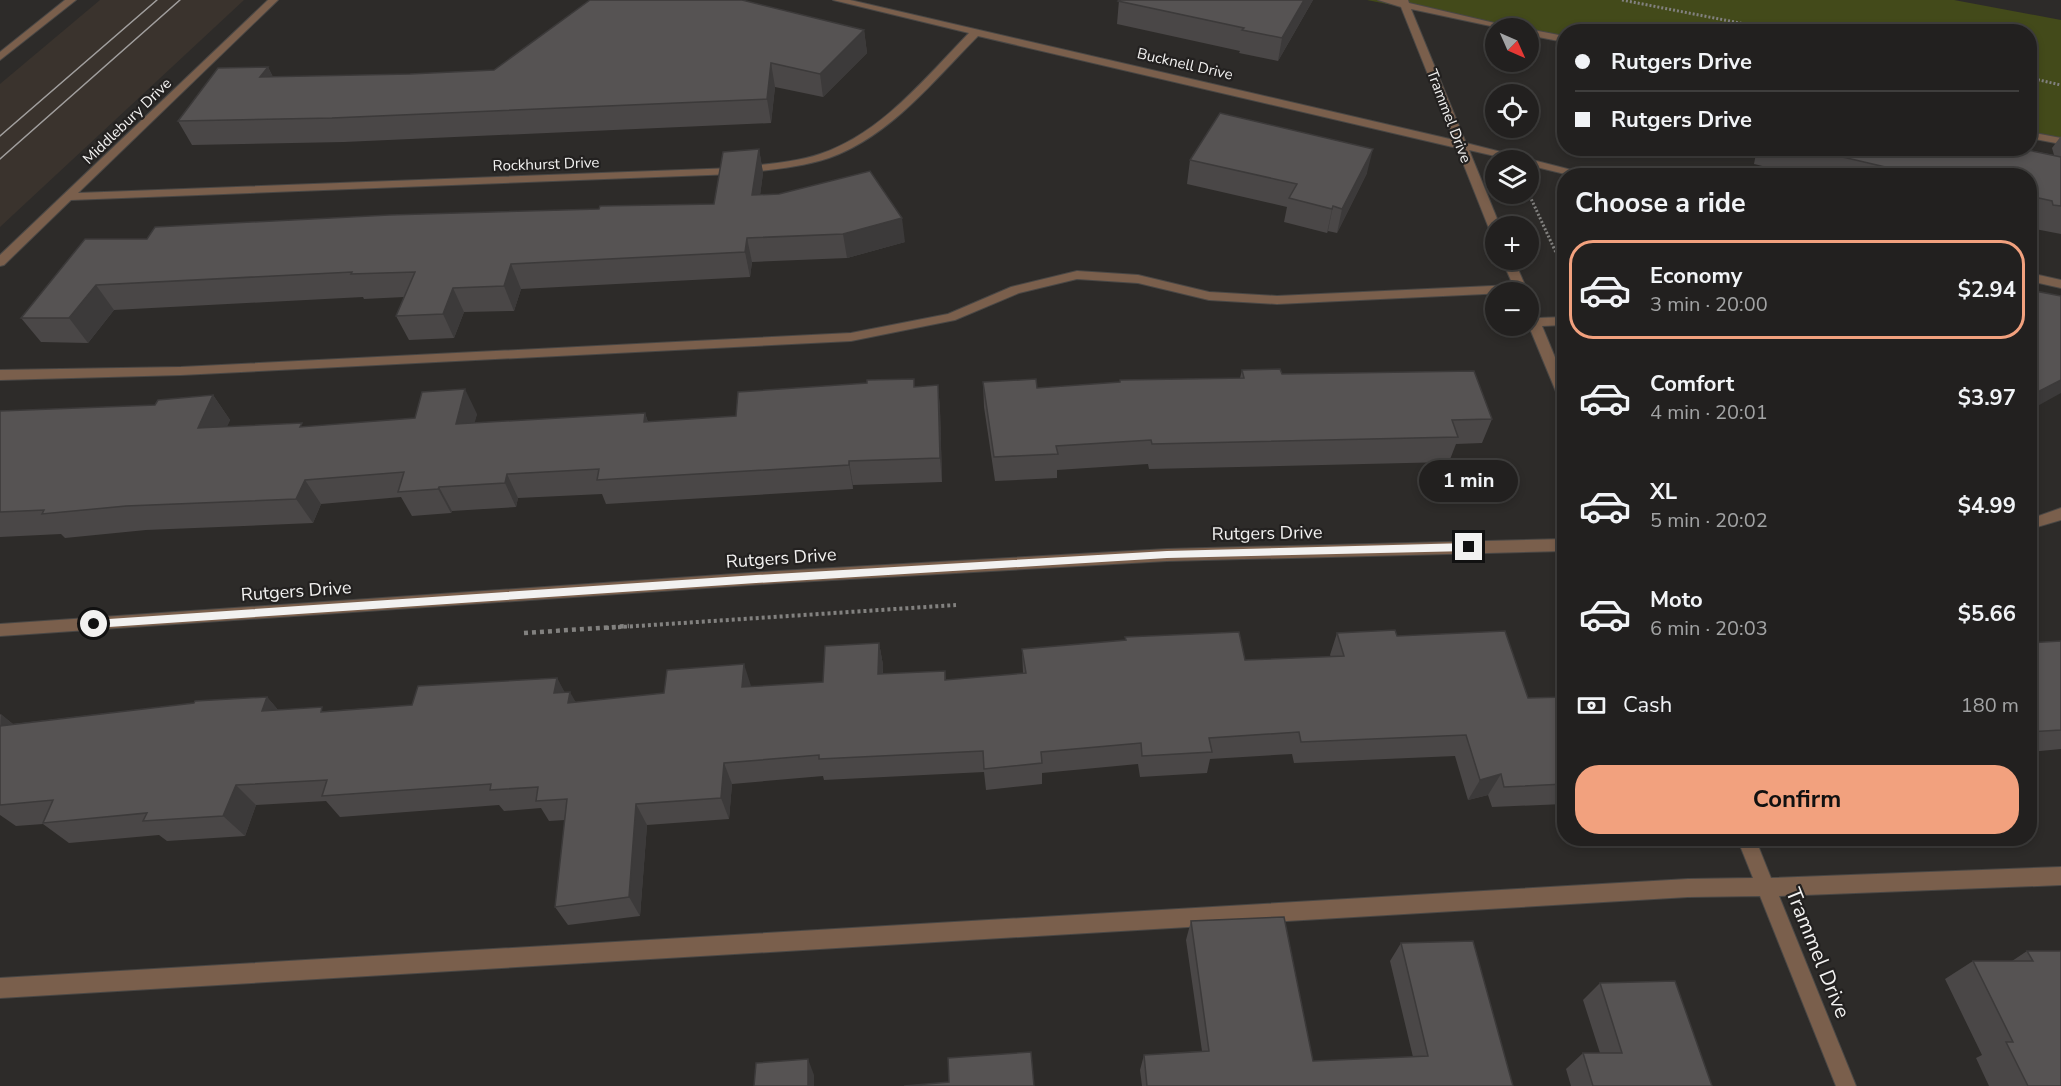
<!DOCTYPE html>
<meta charset="utf-8">
<style>
body{margin:0;font-family:"Nunito Sans",sans-serif;background:#2e2d2c;color:#f1f3f6;height:100vh;display:flex;flex-direction:column;font-size:22px;white-space:nowrap}
*{box-sizing:border-box;margin:0}
p{font-size:20px;color:#a2a3a4}
.icon{flex:none;width:33px;height:33px;fill:none;stroke:currentColor;stroke-width:2;stroke-linecap:round;stroke-linejoin:round}
.map{position:relative;flex:1;overflow:hidden}
.drawer{position:absolute;left:1557px;top:168px;width:480px;height:678px;display:flex;flex-direction:column;background:#22201f;border-radius:24px;box-shadow:0 3px 9px #0003,0 0 0 2px #3f3e3d}
.drawer>*{flex:none}
.hud{position:absolute;left:1557px;top:24px;width:480px;height:132px;border-radius:24px;box-shadow:0 3px 9px #0003,0 0 0 2px #3f3e3d;display:grid;align-content:center;height:132px;padding:0 18px;background:#22201f}
.needle{width:39px;rotate:135deg}
.fabs{position:absolute;left:1485px;top:18px;display:grid;gap:12px}
.fabs a{display:grid;place-items:center;width:54px;height:54px;border-radius:50%;background:#22201f;box-shadow:0 3px 9px #0003,0 0 0 2px #3f3e3d;font-size:30px}
.end{position:absolute;width:27px;height:27px;margin:-14px;border:8px solid #f2f1f0;background:#111;box-shadow:0 0 0 3px #111}
.from{border-radius:50%}
.bubble{position:absolute;height:42px;border-radius:21px;background:#22201f;box-shadow:0 3px 9px #0003,0 0 0 2px #3f3e3d;font-size:20px;font-weight:700;line-height:42px;text-align:center}
.hud b{display:flex;align-items:center;gap:21px;height:57px;font-size:22px}
.hud b+b{border-top:2px solid #3f3e3d}
.hud i{width:15px;height:15px;background:#f1f3f6}
ul{padding:0;list-style:none}
li{display:flex;align-items:center;gap:18px;height:99px;margin:0 12px 9px;padding:0 6px;border:3px solid transparent;border-radius:24px}
li div{flex:1}
li b{display:block;font-size:22px}
li em{font-style:normal;font-weight:700}
li.active{border-color:#f2a17e}
li>.icon{width:54px;height:54px;stroke-width:1.5}
h2{padding:0 18px;font-size:27px;line-height:72px}
.pay{display:flex;align-items:center;gap:15px;height:66px;padding:0 18px;font-size:22px}
.pay p{margin-inline-start:auto}
.button{display:flex;gap:12px;margin-top:auto;padding:12px 18px}
.button a{flex:1;height:69px;border-radius:24px;background:#f2a17e;color:#111;font-size:24px;font-weight:700;line-height:69px;text-align:center}
.map>svg:first-child{display:block}
</style>
<div class="map">
<svg width="2061" height="1086" viewBox="0 0 2061 1086">
<rect width="100%" height="100%" fill="#2d2b29"/>
<!-- built -->
<polygon fill="#3a332d" points="100,0 244,0 0,227 0,84"/>
<!-- green -->
<polygon fill="#434a1a" points="1367,0 1954,0 2061,20 2061,140 2030,133 2030,32 1564,32 1564,40 1529,33 1528,28 1508,28"/>
<g fill="none" stroke-linecap="round" stroke-linejoin="round">
<!-- minor casing -->
<g stroke="#494745" stroke-width="2">
<g id="minor">
<polygon points="65,0 76,0 0,60 0,52"/>
<path d="M 268,0 L 278,0 L 78,193 L 734,168 C 763,164 793,163 820,154 C 882,133 925,78 969,33 L 833,0 L 850,0 L 1454,140 L 1401,7 L 1378,0 L 1408,0 L 1409,3 L 1516,28 L 1500,28 L 1411,9 L 1466,143 L 1595,176 L 1573,176 L 1528,165 L 1528,160 L 1512,160 L 1469,150 L 1500,226 L 1496,226 L 1496,234 L 1490,231 L 1457,148 L 978,36 C 934,80 891,136 829,158 C 799,168 766,170 734,174 L 71,200 L 4,265 L 0,266 L 0,255 Z"/>
<polygon points="1528,29 1564,36 1564,42 1528,35"/>
<polygon points="2030,132 2061,138 2061,144 2030,138"/>
<polygon points="1502,260 1514,260 1528,292 1277,304 1209,300 1138,283 1077,279 1019,293 955,320 851,341 181,375 0,380 0,370 181,367 851,333 948,314 1011,287 1077,271 1138,275 1209,292 1277,296 1513,285"/>
<polygon points="2030,273 2061,280 2061,288 2030,281"/>
<polygon points="1528,304 1532,305 1538,318 1564,317 1564,325 1542,326 1564,379 1564,398 1557,394 1528,324"/>
<polygon points="2061,508 2061,520 2030,529 2030,519"/>
<polygon points="1564,539 1564,551 1167,561 779,583 0,636 0,624 779,571 1167,549"/>
<polygon points="1737,838 1755,838 1771,878 2061,867 2061,885 1779,896 1856,1086 1836,1086 1760,896 1688,897 0,998 0,978 1688,879 1753,878"/>
</g>
</g>
<!-- path-far2 -->
<g stroke="#82817f" stroke-width="3" stroke-dasharray="2 2" stroke-linecap="butt">
<polyline points="1622,0 1786,32"/>
<polyline points="2030,78 2061,85"/>
<polyline points="1528,192 1564,270"/>
</g>
<!-- path-far1 -->
<polyline stroke="#82817f" stroke-width="4" stroke-dasharray="3 3" stroke-linecap="butt" points="606,628 956,605"/>
<!-- path -->
<polyline stroke="#82817f" stroke-width="4.5" stroke-dasharray="4 4" stroke-linecap="butt" points="524,633 629,626"/>
<!-- minor -->
<use href="#minor" fill="#7a5f4c" fill-rule="evenodd"/>
<!-- tram -->
<g stroke="#a19f9e" stroke-width="1.5">
<polyline points="0,136 157,0"/>
<polyline points="0,159 180,0"/>
</g>
</g>
<!-- wall -->
<g fill="#4a4747">
<polygon points="1119,0 1313,0 1278,61 1239,53 1240,51 1117,24"/>
<polygon points="864,30 867,53 823,97 775,87 771,123 344,142 192,145 178,121 268,67 273,77 410,74 494,70"/>
<polygon points="2061,136 2061,234 2035,229 2034,226 2030,224 2030,176 1804,176 1754,164 1757,148 1995,148 2020,154 2023,149 2054,155 2052,148"/>
<polygon points="759,149 763,173 760,195 905,242 847,258 752,262 750,277 521,289 514,311 464,312 454,338 409,340 396,316 404,297 364,299 363,297 114,310 88,343 41,342 21,318 147,239 599,209 714,204"/>
<polygon points="1190,160 1367,173 1337,233 1328,231 1327,233 1284,222 1287,207 1187,184"/>
<polygon points="1242,370 1282,374 1492,419 1482,443 1456,444 1449,462 1149,469 1148,464 1057,470 1057,478 995,481 984,407 983,382 1037,388 1240,378"/>
<polygon points="938,385 940,410 942,482 853,485 853,489 606,504 602,494 518,498 516,507 452,511 451,513 412,516 401,497 321,504 313,523 146,530 65,538 61,534 0,537 0,411 155,405 213,395 230,420 227,426 304,427 477,414 474,423 645,413 648,422 736,416 915,387"/>
<polygon points="1337,633 1397,636 1528,698 1564,697 1564,804 1492,807 1488,795 1468,800 1455,756 1294,763 1292,754 1210,759 1207,773 1140,777 1138,764 1042,773 1042,784 986,790 984,772 824,780 823,776 732,784 729,819 647,825 640,916 568,925 555,907 565,820 549,821 541,808 504,811 499,805 340,817 326,801 256,805 245,836 167,841 159,835 69,843 43,824 16,826 0,815 0,714 13,724 194,703 267,697 278,710 326,711 412,705 557,678 564,692 576,702 750,687 823,682 879,643 883,665 883,674 945,671 946,680 1023,673 1022,649 1125,640 1125,637 1245,660 1331,657 1330,655"/>
<polygon points="2061,641 2061,749 2030,752 2030,643"/>
<polygon points="1191,921 1313,1061 1413,1057 1390,961 1401,943 1513,1086 1142,1086 1140,1070 1144,1055 1202,1051 1186,940"/>
<polygon points="2027,951 2061,951 2061,1086 1989,1086 1976,1058 1982,1055 1945,979 1973,961 2012,961"/>
<polygon points="1600,983 1712,1086 1571,1086 1566,1069 1583,1053 1600,1053 1583,1000"/>
</g>
<!-- shaded-wall -->
<g fill="#3c3a3a">
<polygon points="1304,0 1313,0 1278,61 1282,38"/>
<polygon points="864,30 867,53 823,97 820,74"/>
<polygon points="771,63 775,87 771,123 767,99"/>
<polygon points="268,67 279,90 260,77"/>
<polygon points="759,149 763,173 757,219 752,195"/>
<polygon points="1373,149 1367,173 1337,233 1342,209"/>
<polygon points="1333,206 1328,231 1327,233 1332,209"/>
<polygon points="902,218 905,242 847,258 843,234"/>
<polygon points="747,238 752,262 750,277 745,252"/>
<polygon points="511,264 521,289 514,311 504,286"/>
<polygon points="96,285 114,310 88,343 69,318"/>
<polygon points="453,288 464,312 454,338 443,314"/>
<polygon points="2061,380 2061,393 2030,410 2030,396"/>
<polygon points="938,385 940,410 942,482 940,458"/>
<polygon points="465,389 477,414 468,448 456,424"/>
<polygon points="213,395 230,420 216,452 198,428"/>
<polygon points="645,413 653,437 644,422"/>
<polygon points="849,461 853,485 853,489 849,465"/>
<polygon points="507,474 518,498 516,507 505,483"/>
<polygon points="305,480 321,504 313,523 296,499"/>
<polygon points="439,487 452,511 451,513 438,489"/>
<polygon points="879,643 883,665 882,696 878,674"/>
<polygon points="744,664 751,686 749,709 742,687"/>
<polygon points="557,678 569,700 570,692 582,713 554,693"/>
<polygon points="267,697 286,719 262,711"/>
<polygon points="1,714 26,735 0,731"/>
<polygon points="724,763 732,784 729,819 721,798"/>
<polygon points="1501,774 1488,795 1468,800 1480,780"/>
<polygon points="236,785 256,805 245,836 223,816"/>
<polygon points="636,804 647,825 640,916 629,897"/>
<polygon points="808,1059 814,1075 814,1086 808,1086"/>
</g>
<!-- building -->
<g fill="#565353" stroke="#3c3a3a" stroke-width="1.5">
<polygon points="590,0 742,0 864,30 820,74 771,63 767,99 332,118 178,121 218,68 268,67 260,77 410,74 494,70"/>
<polygon points="1119,0 1304,0 1282,38 1242,30 1244,28 1118,1"/>
<polygon points="1220,113 1373,149 1342,209 1333,206 1332,209 1289,198 1297,184 1190,160"/>
<polygon points="1804,148 1995,148 2024,154 2023,149 2061,157 2061,206 2053,205 2052,201 2030,196 2030,176 1924,176"/>
<polygon points="759,149 752,195 779,194 870,171 902,218 843,234 747,238 745,252 511,264 504,286 453,288 443,314 396,316 415,272 351,274 352,272 96,285 69,318 21,318 85,239 147,239 155,227 389,215 599,209 600,206 714,204 723,152"/>
<polygon points="2030,290 2061,296 2061,380 2030,396"/>
<polygon points="1280,369 1282,374 1474,371 1492,419 1452,420 1458,437 1152,444 1151,440 1056,446 1058,454 994,457 983,382 1036,379 1037,388 1120,382 1120,380 1244,378 1242,370"/>
<polygon points="914,379 914,387 938,385 940,458 849,461 849,465 597,480 599,469 507,474 505,483 439,487 438,489 398,492 404,472 305,480 296,499 126,506 42,514 44,510 0,512 0,411 155,405 158,400 213,395 198,428 302,423 300,427 415,418 422,392 465,389 456,424 645,413 644,422 736,416 738,392 867,383 867,380"/>
<polygon points="1395,630 1397,636 1505,631 1528,698 1564,697 1564,784 1504,787 1501,774 1480,780 1466,735 1301,742 1299,732 1209,738 1212,752 1142,756 1141,743 1041,752 1042,763 984,769 983,751 819,759 819,755 724,763 721,798 636,804 629,897 555,907 567,799 536,801 538,787 490,790 491,784 322,796 327,780 236,785 223,816 143,821 147,813 43,823 53,800 0,805 0,726 194,703 195,701 267,697 262,711 322,707 321,712 412,705 418,686 557,678 554,693 570,692 568,703 664,693 667,670 744,664 742,687 823,682 825,646 879,643 878,674 945,671 945,680 1026,673 1022,649 1126,640 1125,637 1239,632 1245,660 1344,656 1337,633"/>
<polygon points="2061,641 2061,730 2030,732 2030,643"/>
<polygon points="1284,917 1313,1061 1428,1056 1401,943 1473,941 1513,1086 1147,1086 1144,1055 1209,1051 1191,921"/>
<polygon points="2027,951 2061,951 2061,1086 2028,1086 2006,1042 2013,1042 1973,961 2033,961"/>
<polygon points="1675,981 1712,1086 1593,1086 1583,1053 1622,1053 1600,983"/>
<polygon points="1031,1052 1034,1086 904,1086 949,1082 948,1058"/>
<polygon points="808,1059 808,1086 754,1086 756,1063"/>
</g>
<!-- route -->
<polygon fill="#f2f1f0" points="1469,543 1474,547 1469,551 1167,558 756,583 94,628 89,624 94,620 756,575 1167,551"/>
<g text-anchor="middle" dominant-baseline="central" stroke-width="4.5" stroke-linejoin="round" paint-order="stroke">
<!-- far-street labels -->
<g font-size="15" fill="#f2f1f0" stroke="#232120">
<text transform="translate(1185 64) rotate(13)">Bucknell Drive</text>
<text transform="translate(1449 116) rotate(69)">Trammel Drive</text>
<text transform="translate(127 121) rotate(-44)">Middlebury Drive</text>
<text transform="translate(546 164) rotate(-2)">Rockhurst Drive</text>
</g>
<!-- street labels -->
<g font-size="18" fill="#f2f1f0" stroke="#232120">
<text transform="translate(1267 533) rotate(-1)">Rutgers Drive</text>
<text transform="translate(781 558) rotate(-4)">Rutgers Drive</text>
<text transform="translate(296 591) rotate(-4)">Rutgers Drive</text>
</g>
<!-- near-street labels -->
<g font-size="21" fill="#f2f1f0" stroke="#232120">
<text transform="translate(1818 953) rotate(68)">Trammel Drive</text>
</g>
</g>
</svg>
<div class="fabs">
<a><svg class="needle" viewBox="-14 -14 28 28"><path d="M0-13l5 13h-10z" fill="#e53935"/><path d="M0 13l5-13h-10z" fill="#a2a3a4"/></svg></a>
<a><svg class="icon" aria-label="locate" viewBox="0 0 24 24"><circle cx="12" cy="12" r="6"/><path d="M12 2v4M12 18v4M2 12h4M18 12h4"/></svg></a>
<a><svg class="icon" aria-label="layers" viewBox="0 0 24 24"><path d="M12 4l9 5-9 5-9-5zM3 14l9 5 9-5"/></svg></a>
<a>+</a>
<a>−</a>
</div>
<i class="end from" style="left:94px;top:624px"></i>
<i class="end" style="left:1469px;top:547px"></i>
<div class="bubble" style="left:1419px;top:460px;width:99px">1 min</div>
<div class="hud">
<b><i class="from"></i>Rutgers Drive</b>
<b><i></i>Rutgers Drive</b>
</div>
<section class="drawer">
<h2>Choose a ride</h2>
<ul>
<li class="active"><svg class="icon" aria-label="car" viewBox="0 0 24 24"><path d="M5 17H2v-5l4-1 3-4h7l3 4 3 1v5h-3M9 17h6M6 11h13"/><circle cx="7" cy="17" r="2"/><circle cx="17" cy="17" r="2"/></svg><div><b>Economy</b><p>3 min · 20:00</p></div><em>$2.94</em></li>
<li><svg class="icon" aria-label="car" viewBox="0 0 24 24"><path d="M5 17H2v-5l4-1 3-4h7l3 4 3 1v5h-3M9 17h6M6 11h13"/><circle cx="7" cy="17" r="2"/><circle cx="17" cy="17" r="2"/></svg><div><b>Comfort</b><p>4 min · 20:01</p></div><em>$3.97</em></li>
<li><svg class="icon" aria-label="car" viewBox="0 0 24 24"><path d="M5 17H2v-5l4-1 3-4h7l3 4 3 1v5h-3M9 17h6M6 11h13"/><circle cx="7" cy="17" r="2"/><circle cx="17" cy="17" r="2"/></svg><div><b>XL</b><p>5 min · 20:02</p></div><em>$4.99</em></li>
<li><svg class="icon" aria-label="car" viewBox="0 0 24 24"><path d="M5 17H2v-5l4-1 3-4h7l3 4 3 1v5h-3M9 17h6M6 11h13"/><circle cx="7" cy="17" r="2"/><circle cx="17" cy="17" r="2"/></svg><div><b>Moto</b><p>6 min · 20:03</p></div><em>$5.66</em></li>
</ul>
<div class="pay"><svg class="icon" aria-label="cash" viewBox="0 0 24 24"><path d="M3 7h18v10H3z"/><circle cx="12" cy="12" r="2"/></svg>Cash<p>180 m</p></div>
<div class="button"><a>Confirm</a></div>
</section>
</div>
